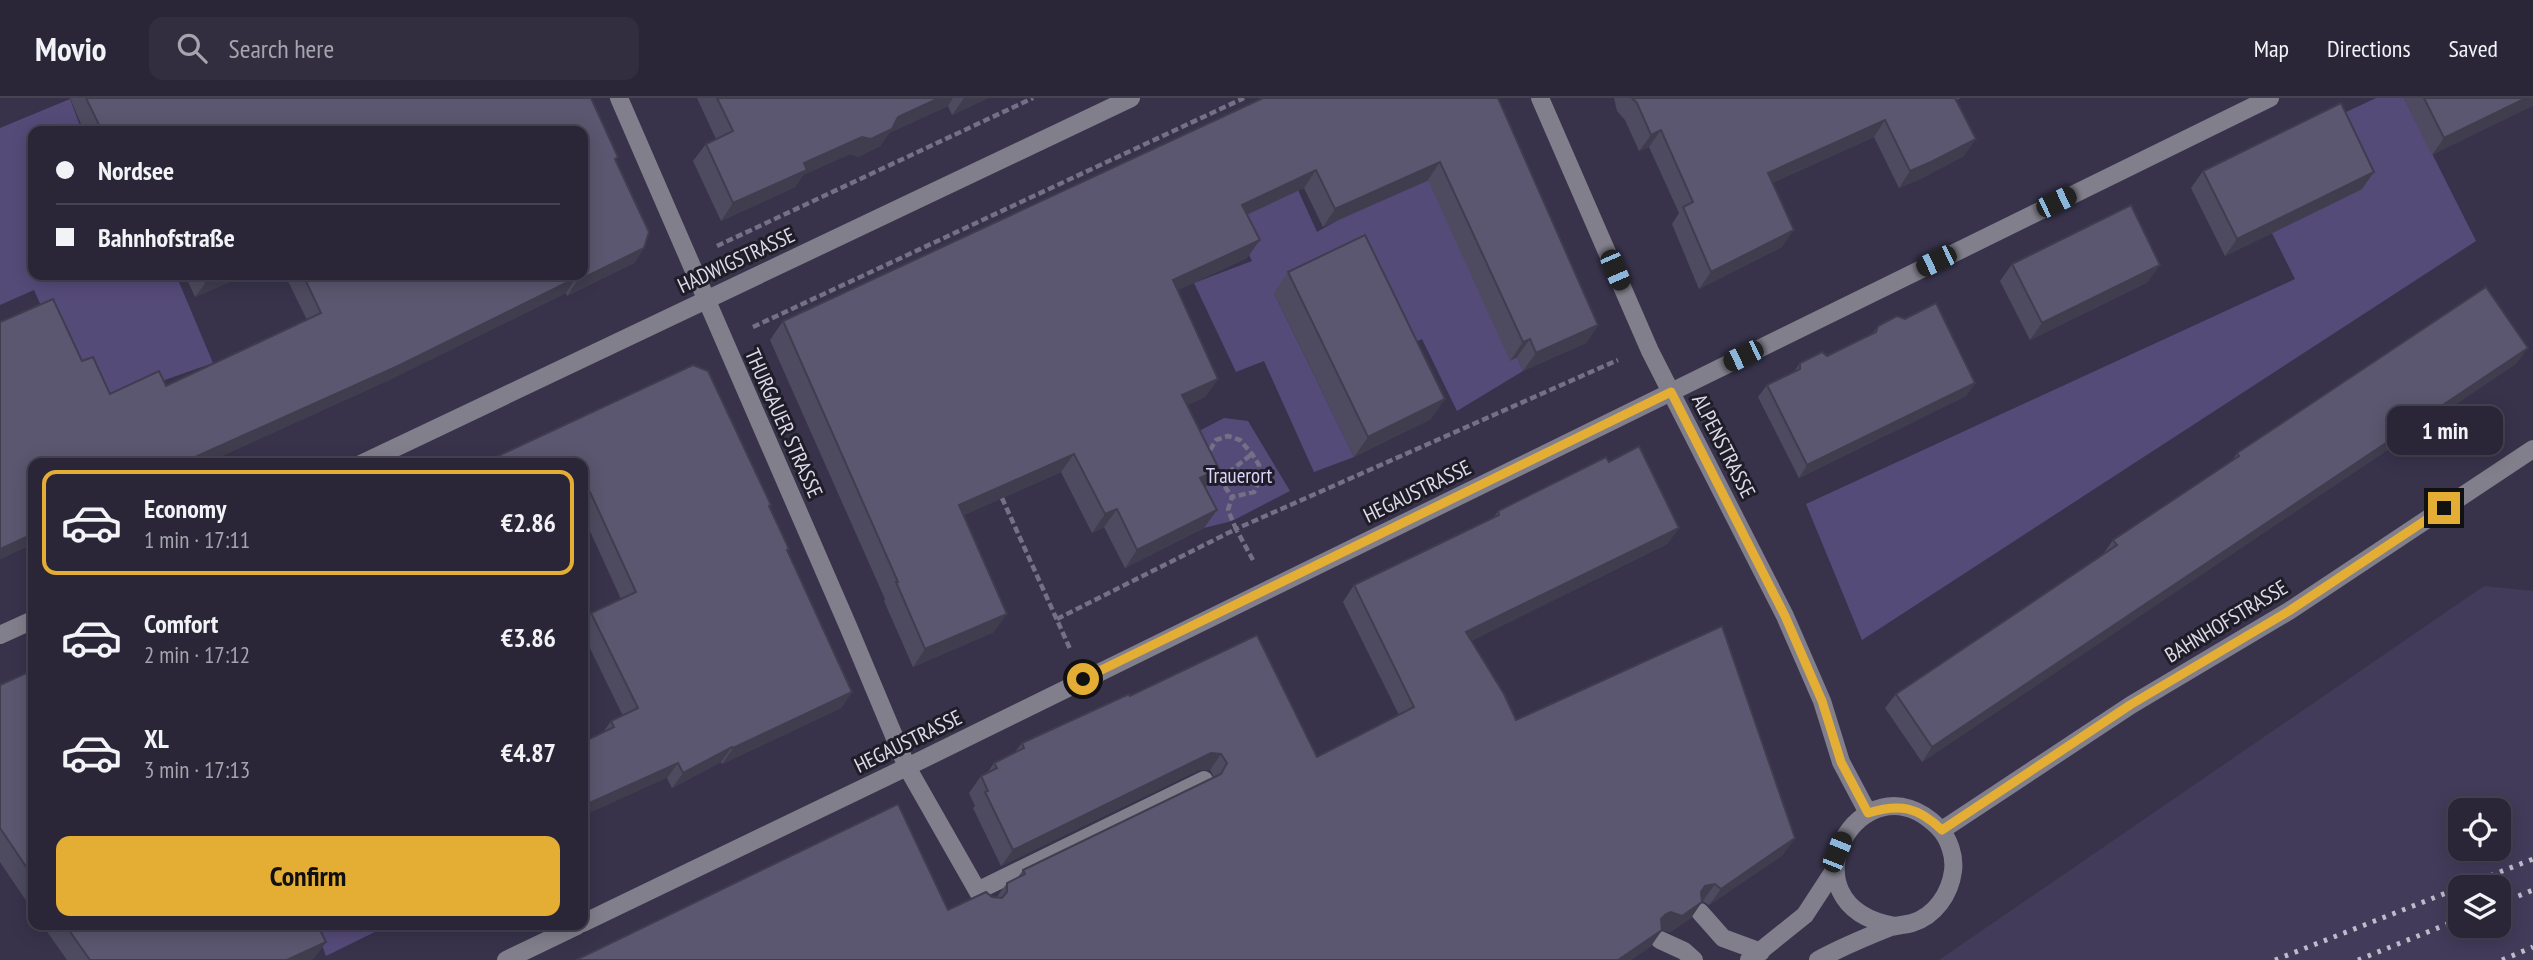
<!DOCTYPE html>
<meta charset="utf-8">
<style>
body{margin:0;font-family:"PT Sans Narrow",sans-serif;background:#322e40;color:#f1f3f6;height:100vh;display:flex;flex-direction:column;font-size:26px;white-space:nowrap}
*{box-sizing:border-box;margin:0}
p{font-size:23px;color:#a5a5ae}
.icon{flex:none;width:38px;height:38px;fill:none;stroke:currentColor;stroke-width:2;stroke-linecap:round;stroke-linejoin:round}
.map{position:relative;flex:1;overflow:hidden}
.side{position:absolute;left:28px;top:360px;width:560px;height:472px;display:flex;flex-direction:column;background:#2a2638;border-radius:14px;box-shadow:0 4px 18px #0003,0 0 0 2px #464353}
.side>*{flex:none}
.top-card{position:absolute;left:28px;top:28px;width:560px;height:154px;border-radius:14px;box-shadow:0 4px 18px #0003,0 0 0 2px #464353;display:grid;align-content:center;height:154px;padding:0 28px;background:#2a2638}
.controls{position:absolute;left:2448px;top:700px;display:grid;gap:14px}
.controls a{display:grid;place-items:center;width:63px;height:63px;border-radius:14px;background:#2a2638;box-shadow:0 4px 18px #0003,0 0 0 2px #464353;font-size:35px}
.end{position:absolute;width:32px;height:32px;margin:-16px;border:9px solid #e4ae35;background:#111;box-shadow:0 0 0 4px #111}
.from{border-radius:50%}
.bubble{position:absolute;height:49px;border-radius:14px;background:#2a2638;box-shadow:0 4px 18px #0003,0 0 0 2px #464353;font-size:23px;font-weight:700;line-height:49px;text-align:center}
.car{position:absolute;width:21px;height:42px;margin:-21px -10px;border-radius:9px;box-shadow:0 0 5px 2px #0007;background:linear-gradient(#222 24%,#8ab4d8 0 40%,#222 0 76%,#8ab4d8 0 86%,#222 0)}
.top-card b{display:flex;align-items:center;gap:24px;height:66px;font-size:26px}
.top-card b+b{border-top:2px solid #464353}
.top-card i{width:18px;height:18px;background:#f1f3f6}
ul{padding:12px 0 0;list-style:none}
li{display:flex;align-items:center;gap:21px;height:105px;margin:0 14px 10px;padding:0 14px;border:4px solid transparent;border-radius:14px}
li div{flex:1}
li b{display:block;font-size:26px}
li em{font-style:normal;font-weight:700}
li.selected{border-color:#e4ae35}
li>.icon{width:63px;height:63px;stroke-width:1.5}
.action{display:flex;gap:14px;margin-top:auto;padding:14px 28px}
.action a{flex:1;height:80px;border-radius:14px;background:#e4ae35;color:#111;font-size:28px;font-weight:700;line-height:80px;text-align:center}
header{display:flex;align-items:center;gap:42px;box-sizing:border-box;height:98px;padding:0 35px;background:#2a2638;border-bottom:2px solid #464353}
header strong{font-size:33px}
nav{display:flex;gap:38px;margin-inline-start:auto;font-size:24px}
.search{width:490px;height:63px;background:#322e40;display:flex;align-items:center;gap:18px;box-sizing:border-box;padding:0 24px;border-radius:14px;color:#a5a5ae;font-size:26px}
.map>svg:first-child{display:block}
</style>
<header>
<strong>Movio</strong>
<div class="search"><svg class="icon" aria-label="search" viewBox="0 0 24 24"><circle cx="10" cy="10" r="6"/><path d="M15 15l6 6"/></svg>Search here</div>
<nav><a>Map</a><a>Directions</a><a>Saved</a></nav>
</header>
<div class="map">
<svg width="2533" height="862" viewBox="0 0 2533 862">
<rect width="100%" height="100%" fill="#38334b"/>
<!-- built -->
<path fill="#423c5a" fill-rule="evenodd" d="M 2484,488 L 2533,493 L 2533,862 L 1939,862 ZM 2460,712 L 2499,712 L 2499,751 L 2460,751 ZM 2460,789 L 2499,789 L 2499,828 L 2460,828 Z"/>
<!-- green -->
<g fill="#554b79">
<polygon points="2376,0 2404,0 2476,143 1862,542 1806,406 2295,181 2272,135 2362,91 2329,22"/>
<polygon points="70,1 82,33 33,33 33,177 176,177 213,265 125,296 137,317 72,278 34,192 0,207 0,30"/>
<polygon points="1436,79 1511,262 1517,259 1523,273 1457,313 1422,241 1410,246 1274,195 1354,359 1314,374 1264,263 1236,274 1194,185 1252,163 1233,123 1298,92 1317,134 1342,120"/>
<polygon points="1224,320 1248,323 1290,393 1232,423 1204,430 1187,351 1201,332"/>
<polygon points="315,828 387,828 326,858"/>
</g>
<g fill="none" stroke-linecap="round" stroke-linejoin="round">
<!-- path -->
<g stroke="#747085" stroke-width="4.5" stroke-dasharray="7 3.5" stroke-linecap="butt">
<polyline points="717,148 1033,0"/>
<polyline points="753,229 1244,0"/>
<polyline points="1213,371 1232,399"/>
<polyline points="1220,381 1252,356"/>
<polyline points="1002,400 1071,553"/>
<polyline points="1253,462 1236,431 1618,262"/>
<polyline points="1057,521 1236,431 1228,412 1232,399 1254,394 1259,383 1259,367 1252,356 1240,342 1228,338 1216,342 1208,356"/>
</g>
<!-- minor -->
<g stroke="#817f8b" stroke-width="18">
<polyline points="619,0 848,528 907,669 985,806"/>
<polyline points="1540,0 1650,253 1785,518 1822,603 1841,664 1868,715"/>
<polyline points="361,366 1131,0"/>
<polyline points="0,537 33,522"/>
<polyline points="1942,732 2131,607 2289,513 2533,351"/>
<polyline points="979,792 1204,682"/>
<polyline points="1700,814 1723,840 1761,854"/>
<polyline points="583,825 907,669 2270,0"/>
<polyline points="1660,842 1684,853 1694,862"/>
<polyline points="506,862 577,828"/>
<polyline points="1749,862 1805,817 1835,771"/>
<path d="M 1818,862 C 1841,849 1866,839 1891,829 C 1898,827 1905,827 1912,825 C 1935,818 1950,796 1953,773 C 1955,758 1949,740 1938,729 C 1862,653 1775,807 1895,828"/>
</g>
<!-- rail -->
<g stroke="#bebbcb" stroke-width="5" stroke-dasharray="3.5 7" stroke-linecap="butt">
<polyline points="2499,806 2533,792"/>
<polyline points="2275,862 2533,761"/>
<polyline points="2358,862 2460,821"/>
<polyline points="2502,862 2533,849"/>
</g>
</g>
<!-- wall -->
<g fill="#4e4b60">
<polygon points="70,0 591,0 618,59 615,62 649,134 644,150 634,165 567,198 566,195 387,283 204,366 33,366 33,446 0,461 0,224 53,201 82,263 93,259 110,296 159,273 166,288 307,222 285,177 583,177 583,33 84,33"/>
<polygon points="697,0 988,0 952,17 948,8 889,35 880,48 858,59 850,56 803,77 795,89 721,123 693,63 706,46 716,41"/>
<polygon points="1498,0 1598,227 1586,245 1523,273 1517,259 1510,263 1428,82 1323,129 1304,90 1247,117 1247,160 1178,192 1218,281 1205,299 1187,307 1206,389 1204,430 1125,470 1104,429 1092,435 1061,374 964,417 994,534 913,569 884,503 885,501 770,242 783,223"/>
<polygon points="1614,0 1961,0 1957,2 1964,58 1920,81 1899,90 1874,39 1772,85 1782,149 1699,191 1672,126 1679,115 1649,49 1639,53 1625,22 1617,13"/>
<polygon points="2404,0 2533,0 2432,57"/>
<polygon points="2203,73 2362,91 2225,158 2191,90"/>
<polygon points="2012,166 2148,184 2030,242 2000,183"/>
<polygon points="1288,174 1431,321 1354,359 1274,195"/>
<polygon points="185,177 246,177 195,199"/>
<polygon points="1878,228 1975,285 1966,298 1799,380 1758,299 1767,287 1794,274 1800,265 1827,258 1872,236"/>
<polygon points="2517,265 1922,664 1885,610 1896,596 2103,456 2113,442 2232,363 2237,355"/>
<polygon points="1609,364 1679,430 1667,446 1471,543 1516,622 1783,757 1709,807 1702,803 1691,820 1670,834 1662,832 1651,848 1631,862 576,862 948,812 992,799 996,800 1007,785 1018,779 1023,772 1214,679 1210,672 1199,672 1001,768 973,710 975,708 969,695 981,678 987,675 994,665 1015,654 1022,645 1130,598 1317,659 1399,617 1343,504 1354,487 1493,420 1498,413"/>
<polygon points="583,366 771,407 769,409 789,451 787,453 852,594 841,610 722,666 721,664 672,690 667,680 604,633 611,623 623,618 583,536 583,527 591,515 621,501 583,418"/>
<polygon points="33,572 33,813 0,764 0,587"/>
<polygon points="43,828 318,828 326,844 314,860 311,862 67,862"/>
</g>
<!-- shaded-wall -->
<g fill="#403d4e">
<polygon points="939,0 953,0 948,8 889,35 880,48 858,59 850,56 803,77 795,89 721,123 733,105 804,65"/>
<polygon points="964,0 988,0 952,17"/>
<polygon points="2526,0 2533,0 2533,8 2432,57 2444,40"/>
<polygon points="1885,22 1874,39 1756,92 1768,75"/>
<polygon points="1661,32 1649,49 1639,53 1651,37"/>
<polygon points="1976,41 1964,58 1920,81 1899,90 1910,73"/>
<polygon points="1440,64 1428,82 1323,129 1335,111"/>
<polygon points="1316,72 1304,90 1229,125 1242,107"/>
<polygon points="2374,74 2362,91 2225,158 2237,141"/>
<polygon points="1794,132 1782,149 1699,191 1711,174"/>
<polygon points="1260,142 1247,160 1161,200 1173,182"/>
<polygon points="644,150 634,165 567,198 577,183"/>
<polygon points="2160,167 2148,184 2030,242 2042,225"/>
<polygon points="223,177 246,177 195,199 206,184"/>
<polygon points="576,180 566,195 387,283 204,366 188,366 195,359"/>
<polygon points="1598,227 1586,245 1523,273 1536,255"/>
<polygon points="1530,241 1517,259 1510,263 1523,244"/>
<polygon points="2528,250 2517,265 1922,664 1932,649"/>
<polygon points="1218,281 1205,299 1170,315 1182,297"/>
<polygon points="1975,285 1966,298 1799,380 1807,367"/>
<polygon points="1445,301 1431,321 1354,359 1368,339"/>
<polygon points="1074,356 1061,374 946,425 959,407"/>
<polygon points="1219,371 1206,389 1188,398 1200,380"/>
<polygon points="590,394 583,404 583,397"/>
<polygon points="1117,411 1104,429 1092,435 1105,416"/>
<polygon points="1217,412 1204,430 1125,470 1137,452"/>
<polygon points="1679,430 1667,446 1455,551 1466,534"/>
<polygon points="33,436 33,446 0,461 0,451"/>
<polygon points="1007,516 994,534 913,569 925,551"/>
<polygon points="852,594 841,610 722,666 733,650"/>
<polygon points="732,649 721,664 672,690 683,675"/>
<polygon points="1211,655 1221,656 1210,672 1199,672 1001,768 1013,752"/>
<polygon points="678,665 667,680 583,718 583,708"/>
<polygon points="1795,740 1783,757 1709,807 1721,791"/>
<polygon points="1715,786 1703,803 1693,805 1705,788"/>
<polygon points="1702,804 1691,820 1670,834 1660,831 1649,838 1666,816"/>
<polygon points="1662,832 1651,848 1631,862 1618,862"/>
<polygon points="326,844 314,860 311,862 287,862"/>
</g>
<!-- building -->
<g fill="#5b5770" stroke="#403d4e" stroke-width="2">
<polygon points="86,0 591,0 618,59 615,61 649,134 644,150 577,183 576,180 398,268 195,359 196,362 188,366 33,366 33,436 0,451 0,224 53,201 82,263 93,259 110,296 159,273 166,288 321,215 303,177 583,177 583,33 102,33"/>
<polygon points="717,0 939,0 898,19 892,31 871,41 862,39 804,65 807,72 733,105 706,46 733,33"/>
<polygon points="1263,0 1498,0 1598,227 1536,255 1530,241 1523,244 1440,64 1335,111 1316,72 1242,107 1260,142 1173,182 1218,281 1182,297 1219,371 1200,380 1217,412 1137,452 1117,411 1105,416 1074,356 959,407 1007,516 925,551 896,484 898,484 783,223"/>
<polygon points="1632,0 1955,0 1976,41 1931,64 1910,73 1885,22 1768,75 1794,132 1711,174 1683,109 1693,104 1661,32 1651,37 1637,5"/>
<polygon points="2424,0 2526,0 2444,40"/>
<polygon points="2341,5 2374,74 2237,141 2203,73"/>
<polygon points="2131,107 2160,167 2042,225 2012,166"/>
<polygon points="1365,137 1445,301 1368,339 1288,174"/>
<polygon points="202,177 223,177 206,184"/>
<polygon points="2486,189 2528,250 1932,649 1896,596 2117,447 2113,442 2239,358 2237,355"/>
<polygon points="1936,205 1975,285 1807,367 1767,287 1800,271 1800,265 1822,254 1827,258 1876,234 1878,228 1897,218 1905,221"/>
<polygon points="693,267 708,273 771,407 769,408 789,451 787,452 852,594 733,650 732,649 683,675 678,665 583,708 583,644 614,629 611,623 638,610 591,515 636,494 590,394 583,397 583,366 481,366"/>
<polygon points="1639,348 1679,430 1466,534 1504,596 1516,622 1722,528 1795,740 1721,791 1715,786 1705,788 1701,794 1702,804 1682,818 1671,814 1666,816 1661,821 1662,832 1618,862 576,862 898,706 948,812 986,794 992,799 1002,800 1007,794 1007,785 1025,776 1023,772 1221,676 1227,665 1221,656 1211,655 1013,752 985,694 988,693 981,678 997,670 994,665 1024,650 1022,645 1129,596 1130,598 1257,537 1317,659 1414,609 1354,487 1499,417 1498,413 1606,359 1609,364"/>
<polygon points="33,572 33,779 0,730 0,587"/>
<polygon points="66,828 318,828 326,844 287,862 90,862"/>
</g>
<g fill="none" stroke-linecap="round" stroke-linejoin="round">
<!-- route -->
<path stroke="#e4ae35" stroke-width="9" d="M 1083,581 L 1671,294 L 1785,518 L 1822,603 L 1841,664 L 1868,715 C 1900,705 1918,709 1942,732 L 2130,607 L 2289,513 L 2444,410"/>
</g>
<g text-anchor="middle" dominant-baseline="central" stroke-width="6" stroke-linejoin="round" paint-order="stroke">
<!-- street labels -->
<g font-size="21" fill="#dddae9" stroke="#1f1d27">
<text transform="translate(736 162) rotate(-25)">HADWIGSTRASSE</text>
<text transform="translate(784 325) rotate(66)">THURGAUER STRASSE</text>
<text transform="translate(1724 348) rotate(63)">ALPENSTRASSE</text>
<text transform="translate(1417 393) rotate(-26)">HEGAUSTRASSE</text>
<text transform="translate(2226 523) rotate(-31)">BAHNHOFSTRASSE</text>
<text transform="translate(908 643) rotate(-26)">HEGAUSTRASSE</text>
</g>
<!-- park labels -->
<g font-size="21" fill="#dcd5fd" stroke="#1f1d27">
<text x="1239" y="377">Trauerort</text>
</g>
</g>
</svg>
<div class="controls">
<a><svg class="icon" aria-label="locate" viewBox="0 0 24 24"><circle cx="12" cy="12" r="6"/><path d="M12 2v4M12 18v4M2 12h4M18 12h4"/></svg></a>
<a><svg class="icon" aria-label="layers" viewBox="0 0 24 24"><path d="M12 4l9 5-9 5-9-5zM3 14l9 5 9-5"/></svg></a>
</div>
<i class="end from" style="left:1083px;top:581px"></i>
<i class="end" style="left:2444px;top:410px"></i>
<div class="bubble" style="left:2387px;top:308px;width:116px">1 min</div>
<i class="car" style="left:2056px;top:104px;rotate:64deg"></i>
<i class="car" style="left:1936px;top:163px;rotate:244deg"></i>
<i class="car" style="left:1615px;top:172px;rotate:157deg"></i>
<i class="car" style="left:1743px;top:258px;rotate:244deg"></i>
<i class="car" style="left:1837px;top:754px;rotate:22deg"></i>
<div class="top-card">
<b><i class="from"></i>Nordsee</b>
<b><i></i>Bahnhofstraße</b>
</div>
<section class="side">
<ul>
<li class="selected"><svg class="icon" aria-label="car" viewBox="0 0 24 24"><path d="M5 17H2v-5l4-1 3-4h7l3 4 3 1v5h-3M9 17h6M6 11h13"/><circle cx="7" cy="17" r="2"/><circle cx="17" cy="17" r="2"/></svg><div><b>Economy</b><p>1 min · 17:11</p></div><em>€2.86</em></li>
<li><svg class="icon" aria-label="car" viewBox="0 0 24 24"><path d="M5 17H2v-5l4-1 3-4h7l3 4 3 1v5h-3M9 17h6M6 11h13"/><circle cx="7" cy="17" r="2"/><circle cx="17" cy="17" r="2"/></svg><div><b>Comfort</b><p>2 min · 17:12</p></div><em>€3.86</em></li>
<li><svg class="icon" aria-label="car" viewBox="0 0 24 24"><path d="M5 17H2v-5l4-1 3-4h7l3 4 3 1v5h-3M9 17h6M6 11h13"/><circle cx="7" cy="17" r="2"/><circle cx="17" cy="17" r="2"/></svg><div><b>XL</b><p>3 min · 17:13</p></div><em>€4.87</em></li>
</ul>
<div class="action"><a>Confirm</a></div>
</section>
</div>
